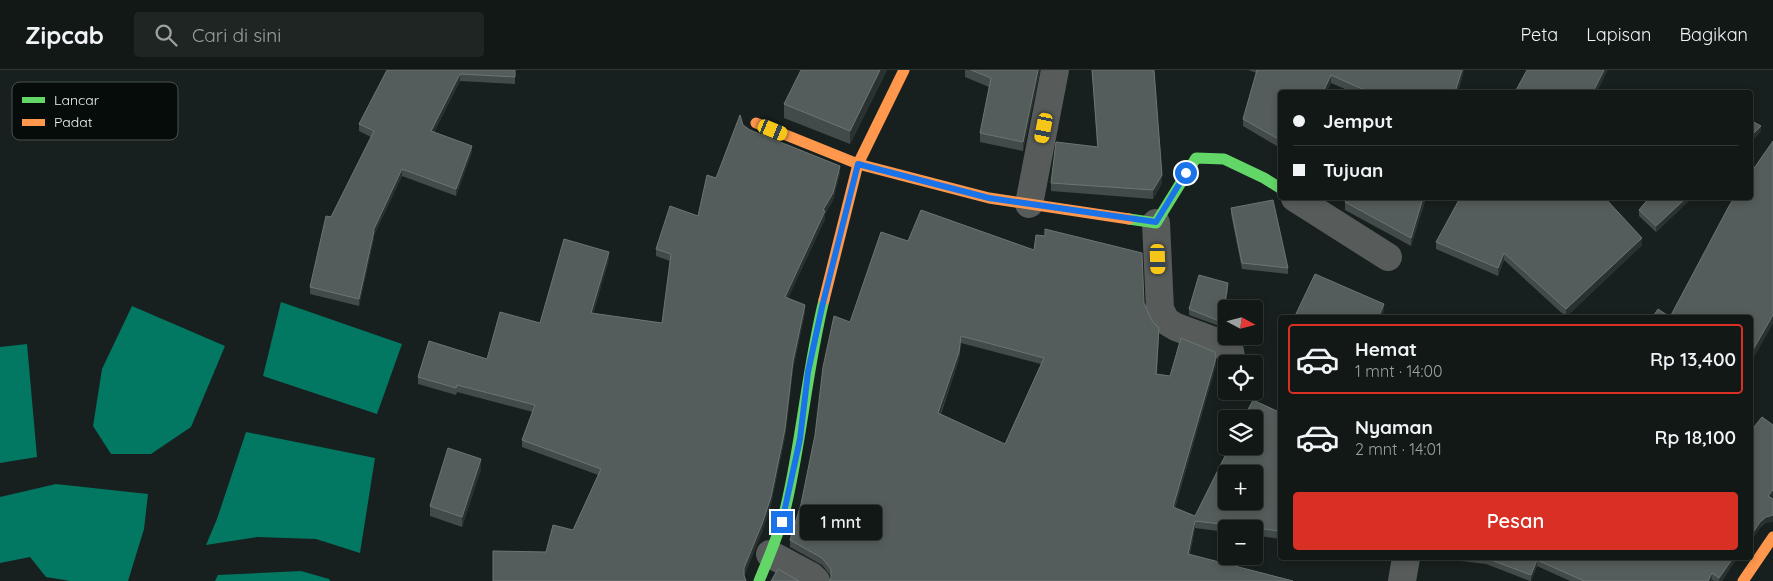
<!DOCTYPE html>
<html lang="id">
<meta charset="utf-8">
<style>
body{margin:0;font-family:Quicksand,sans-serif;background:#1e2523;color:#f1f3f6;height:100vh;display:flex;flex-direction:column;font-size:19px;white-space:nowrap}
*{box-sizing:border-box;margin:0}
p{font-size:16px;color:#9ca0a1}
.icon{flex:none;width:28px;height:28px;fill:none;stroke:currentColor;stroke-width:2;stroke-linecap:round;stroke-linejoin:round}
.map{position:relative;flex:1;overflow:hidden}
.side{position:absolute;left:1278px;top:245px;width:475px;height:245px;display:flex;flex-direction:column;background:#111816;border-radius:5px;box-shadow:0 2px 8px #0003,0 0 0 1px #303735}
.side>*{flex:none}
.top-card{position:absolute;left:1278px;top:20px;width:475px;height:110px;border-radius:5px;box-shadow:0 2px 8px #0003,0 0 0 1px #303735;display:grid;align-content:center;height:110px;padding:0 15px;background:#111816}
.needle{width:32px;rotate:97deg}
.controls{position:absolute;left:1218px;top:230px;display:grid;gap:10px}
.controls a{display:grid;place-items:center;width:45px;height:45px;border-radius:5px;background:#111816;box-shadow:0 2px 8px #0003,0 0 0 1px #303735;font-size:25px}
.end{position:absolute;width:22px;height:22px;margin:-11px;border:6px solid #1a73e8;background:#fff;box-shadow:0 0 0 2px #fff}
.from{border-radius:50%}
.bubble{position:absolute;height:35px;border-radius:5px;background:#111816;box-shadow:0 2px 8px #0003,0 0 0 1px #303735;font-size:16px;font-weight:600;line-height:35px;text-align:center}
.car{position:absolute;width:15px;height:30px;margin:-15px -8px;border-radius:6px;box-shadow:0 0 4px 1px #0007;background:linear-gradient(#f5c518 24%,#345 0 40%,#f5c518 0 76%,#345 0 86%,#f5c518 0)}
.top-card b{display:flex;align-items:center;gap:18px;height:48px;font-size:19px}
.top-card b+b{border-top:1px solid #303735}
.top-card i{width:12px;height:12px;background:#f1f3f6}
ul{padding:9px 0 0;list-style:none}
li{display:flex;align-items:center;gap:15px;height:70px;margin:0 10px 8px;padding:0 5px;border:2px solid transparent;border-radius:5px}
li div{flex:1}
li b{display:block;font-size:19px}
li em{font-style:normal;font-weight:600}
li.active{border-color:#d93025}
li>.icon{width:45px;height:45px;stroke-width:1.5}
.primary-button{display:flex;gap:10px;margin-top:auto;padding:10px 15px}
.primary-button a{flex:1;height:58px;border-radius:5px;background:#d93025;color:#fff;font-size:20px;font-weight:600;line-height:58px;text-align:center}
header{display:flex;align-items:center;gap:30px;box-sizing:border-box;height:70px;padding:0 25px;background:#111816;border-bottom:1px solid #303735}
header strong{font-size:24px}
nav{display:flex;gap:28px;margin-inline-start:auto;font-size:18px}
.search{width:350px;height:45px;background:#1e2523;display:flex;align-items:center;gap:12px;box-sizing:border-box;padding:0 18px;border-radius:5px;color:#9ca0a1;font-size:19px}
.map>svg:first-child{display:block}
</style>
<header>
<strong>Zipcab</strong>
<div class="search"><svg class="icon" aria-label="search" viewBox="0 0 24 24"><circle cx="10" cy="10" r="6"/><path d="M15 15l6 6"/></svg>Cari di sini</div>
<nav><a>Peta</a><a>Lapisan</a><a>Bagikan</a></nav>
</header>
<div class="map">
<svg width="1773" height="511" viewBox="0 0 1773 511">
<rect width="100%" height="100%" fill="#17201e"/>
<!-- water -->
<g fill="#027762">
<polygon points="281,232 402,274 377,344 263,306"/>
<polygon points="132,236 225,276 191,357 151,384 111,384 93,356 102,299"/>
<polygon points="27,274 37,387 0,393 0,277"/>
<polygon points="246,362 375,388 360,483 316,469 257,467 206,475 217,449"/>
<polygon points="56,414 148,424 144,459 128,511 70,511 46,507 30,487 0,493 0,427"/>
<polygon points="301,501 329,509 330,511 215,511 218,505"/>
</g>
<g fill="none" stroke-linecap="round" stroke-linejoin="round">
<!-- street -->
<g stroke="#575b5a" stroke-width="28">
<polyline points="1295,128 1388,187"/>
<polyline points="1029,134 1055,0"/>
<polyline points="1156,153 1160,239 1166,251 1176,257 1222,274 1230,281 1232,294"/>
<polyline points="770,484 811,506 816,511"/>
<polyline points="1402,511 1406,488"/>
</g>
<!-- fast -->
<g stroke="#63d668" stroke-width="11">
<polyline points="1129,149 1156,153 1196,88 1224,89 1264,108 1280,118"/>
<path d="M 759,511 C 769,487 780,462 786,436 C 802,368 807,299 824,230"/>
</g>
<!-- slow -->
<g stroke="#ff974d" stroke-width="11">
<polyline points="904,0 858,94 989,128 1129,149"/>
<polyline points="756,53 858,94 824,230"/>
<polyline points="1743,511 1773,467"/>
</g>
</g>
<!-- wall -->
<g fill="#424b49" fill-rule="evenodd">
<polygon points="387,0 515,0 515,14 460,11 434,62 472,82 456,126 402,106 374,165 374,168 359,236 310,224 310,217 331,147 371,67 359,61 359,54"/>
<polygon points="887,0 850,74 784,48 784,34"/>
<polygon points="965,0 1040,0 1023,81 980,72 980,63 989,17 965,7"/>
<polygon points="1092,0 1154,0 1162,113 1153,129 1051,121 1051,113 1097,77"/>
<polygon points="1248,0 1464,0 1458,22 1352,22 1331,13 1280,22 1280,78 1243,56 1243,49 1257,3"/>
<polygon points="743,55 750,60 840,103 833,130 825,144 825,149 788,228 805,242 793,299 785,367 771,434 762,462 744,506 546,482 573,460 598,405 522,377 522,370 533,342 457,322 456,325 418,314 418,307 487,289 540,253 609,189 593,244 662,253 670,191 656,186 656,179 698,146 716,108"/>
<polygon points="1426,128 1411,176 1345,140 1345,132"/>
<polygon points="1649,128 1692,128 1656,162 1639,146 1639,140"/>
<polygon points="1231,138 1288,198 1288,204 1242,199 1231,144"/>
<path d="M 908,171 L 1144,233 L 1159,265 L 1157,304 L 1170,306 L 1216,295 L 1175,438 L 1195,446 L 1279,342 L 1280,339 L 1280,469 L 1254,465 L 1254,459 L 1226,459 L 1226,462 L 1195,458 L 1190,484 L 831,508 L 831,506 L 822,495 L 790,477 L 790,470 L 801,434 L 850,252 ZM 961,273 L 1041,294 L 1005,374 L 941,344 L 959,289 Z"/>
<polygon points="1436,172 1642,175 1566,247 1504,190 1498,206 1436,179"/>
<polygon points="1228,219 1222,257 1189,245 1189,239"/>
<polygon points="481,399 462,457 430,446 430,436"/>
<polygon points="1436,488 1737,488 1722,511 1714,511 1712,510 1711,511 1570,511 1537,496 1531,511 1530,511 1486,494"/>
</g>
<!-- shaded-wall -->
<g fill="#293230">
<polygon points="880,0 887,0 850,74 850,61"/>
<polygon points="1038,0 1040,0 1023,81 1023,72"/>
<polygon points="1462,0 1464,0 1458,22 1455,22"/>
<polygon points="1604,0 1608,0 1597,22 1593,22"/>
<polygon points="460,4 460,11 431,68 431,61"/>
<polygon points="1331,5 1331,13 1327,22 1323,22"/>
<polygon points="1761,56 1761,62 1750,73 1750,67"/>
<polygon points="472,76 472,82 456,126 456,119"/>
<polygon points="840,96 840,103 833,130 825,144 825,149 785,235 785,227 823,140"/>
<polygon points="402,99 402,106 374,165 374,168 359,236 359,229 373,161"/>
<polygon points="1162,105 1162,113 1153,129 1153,120"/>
<polygon points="1423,128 1426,128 1411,176 1411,168"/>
<polygon points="1686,128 1692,128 1656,162 1656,156"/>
<polygon points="1642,168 1642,175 1566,247 1566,239"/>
<polygon points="609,182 609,189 591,251 591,243"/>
<polygon points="1504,183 1504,190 1498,206 1498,198"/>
<polygon points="1228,213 1228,219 1222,257 1222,252"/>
<polygon points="1384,234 1384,241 1382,248 1378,248"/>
<polygon points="805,235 805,242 793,299 785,367 771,434 762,462 744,506 744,511 744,498 793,291"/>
<polygon points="1773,245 1773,254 1750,294 1750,285"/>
<polygon points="961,266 959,289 938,350 938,343"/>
<polygon points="1216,288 1216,295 1173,444 1173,437"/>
<polygon points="481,389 481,399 462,457 462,447"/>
<polygon points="1773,420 1773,426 1768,432 1768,426"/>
<polygon points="1773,445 1773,452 1766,453 1760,458 1750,473 1750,467 1760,452 1766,447"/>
<polygon points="1195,451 1195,458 1188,491 1188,484"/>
<polygon points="1733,488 1737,488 1722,511 1719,511 1719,508"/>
<polygon points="1537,490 1537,496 1531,511 1531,505"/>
<polygon points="1712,503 1712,510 1711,511 1708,511"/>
</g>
<!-- building -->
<g fill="#545d5b" stroke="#6b7572" fill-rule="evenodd">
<polygon points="387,0 515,0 515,7 460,4 431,61 472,76 456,119 402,99 373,161 374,161 359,229 310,217 326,146 331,147 374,61 359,54"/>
<polygon points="801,0 880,0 850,61 784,34"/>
<polygon points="971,0 1038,0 1023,72 980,63 991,8"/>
<polygon points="1092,0 1154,0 1162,105 1153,120 1051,113 1056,72 1098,77"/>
<polygon points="1257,0 1462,0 1455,22 1369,22 1331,5 1323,22 1280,22 1280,70 1243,49"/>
<polygon points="1527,0 1604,0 1593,22 1515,22"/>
<polygon points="740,45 743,55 750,60 840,96 833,123 823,140 825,141 785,227 805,235 793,291 785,359 771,427 762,454 744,498 744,505 746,511 493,511 493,481 546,482 553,455 573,460 601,399 522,370 535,335 457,315 456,318 418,307 429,271 487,289 500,242 540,253 564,169 609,182 591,243 662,253 671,184 656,179 670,136 698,146 707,105 716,108"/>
<polygon points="1750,50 1761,56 1750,67"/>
<polygon points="1773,71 1773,245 1750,285 1750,248 1652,248 1658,239 1670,247 1729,136 1734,128 1750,128 1750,104"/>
<polygon points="1347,128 1423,128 1411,168 1345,132"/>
<polygon points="1460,128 1605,128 1642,168 1566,239 1504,183 1498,198 1436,172"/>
<polygon points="1649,128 1686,128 1656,156 1639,140"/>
<polygon points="1273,130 1288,198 1242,193 1231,138"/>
<path d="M 921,140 L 1034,180 L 1036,165 L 1045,166 L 1045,159 L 1142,183 L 1144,233 L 1152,251 L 1159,258 L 1156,304 L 1170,306 L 1181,268 L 1215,282 L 1216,288 L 1173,437 L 1195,446 L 1230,376 L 1254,376 L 1254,349 L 1243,349 L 1253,330 L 1279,342 L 1280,339 L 1280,461 L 1195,451 L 1188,484 L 1293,511 L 829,511 L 831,508 L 831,499 L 822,488 L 790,470 L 801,434 L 815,365 L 823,297 L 834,246 L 850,252 L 881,162 L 908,171 ZM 961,266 L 1044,288 L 1005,374 L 938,343 L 959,282 ZM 1226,404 L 1254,404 L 1254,431 L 1226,431 Z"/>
<polygon points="1315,204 1384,234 1378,248 1294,248"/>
<polygon points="1199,205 1228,213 1222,252 1189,239"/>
<polygon points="1762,347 1773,355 1773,420 1768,426 1773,429 1773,445 1766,447 1760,452 1750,467 1750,362"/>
<polygon points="448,378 481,389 462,447 430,436"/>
<polygon points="1486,488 1733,488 1719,508 1712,503 1708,511 1584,511 1537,490 1531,505"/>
<polygon points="778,499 799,511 771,511"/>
</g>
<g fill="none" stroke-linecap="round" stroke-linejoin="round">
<!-- route -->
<polyline stroke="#1a73e8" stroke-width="6" points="782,452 800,369 808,302 822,237 858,94 989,128 1156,152 1186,103"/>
</g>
<!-- legend -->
<rect x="12" y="12" width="166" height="58" rx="8" fill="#050c0a" stroke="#49524f" stroke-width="1"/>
<rect x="22" y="27" width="23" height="6" fill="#63d668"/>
<rect x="22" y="49" width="23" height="7" fill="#ff974d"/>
<g font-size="14" fill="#e9f4f1">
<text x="54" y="35">Lancar</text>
<text x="54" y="57">Padat</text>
</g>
</svg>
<div class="controls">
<a><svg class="needle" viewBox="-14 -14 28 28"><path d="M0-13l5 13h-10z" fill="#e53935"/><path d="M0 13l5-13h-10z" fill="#9ca0a1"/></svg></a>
<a><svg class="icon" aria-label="locate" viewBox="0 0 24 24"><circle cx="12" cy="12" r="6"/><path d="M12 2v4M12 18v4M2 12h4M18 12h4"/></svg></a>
<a><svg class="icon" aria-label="layers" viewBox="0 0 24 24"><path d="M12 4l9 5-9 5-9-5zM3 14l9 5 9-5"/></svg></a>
<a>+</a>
<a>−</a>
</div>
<i class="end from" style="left:1186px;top:103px"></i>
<i class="end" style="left:782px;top:452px"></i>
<div class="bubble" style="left:800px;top:435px;width:82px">1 mnt</div>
<i class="car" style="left:1044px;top:58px;rotate:191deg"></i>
<i class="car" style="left:773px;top:60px;rotate:112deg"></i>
<i class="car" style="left:1158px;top:189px;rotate:178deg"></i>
<div class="top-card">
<b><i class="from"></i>Jemput</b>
<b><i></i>Tujuan</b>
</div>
<section class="side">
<ul>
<li class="active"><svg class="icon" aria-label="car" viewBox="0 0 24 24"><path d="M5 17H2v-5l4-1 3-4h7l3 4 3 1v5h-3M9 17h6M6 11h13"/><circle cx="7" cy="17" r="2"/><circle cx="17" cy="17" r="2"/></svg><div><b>Hemat</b><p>1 mnt · 14:00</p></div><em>Rp 13,400</em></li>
<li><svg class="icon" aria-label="car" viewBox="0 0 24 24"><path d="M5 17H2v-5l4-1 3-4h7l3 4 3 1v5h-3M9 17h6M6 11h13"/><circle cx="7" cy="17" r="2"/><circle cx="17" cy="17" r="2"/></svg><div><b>Nyaman</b><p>2 mnt · 14:01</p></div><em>Rp 18,100</em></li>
</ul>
<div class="primary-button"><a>Pesan</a></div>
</section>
</div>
